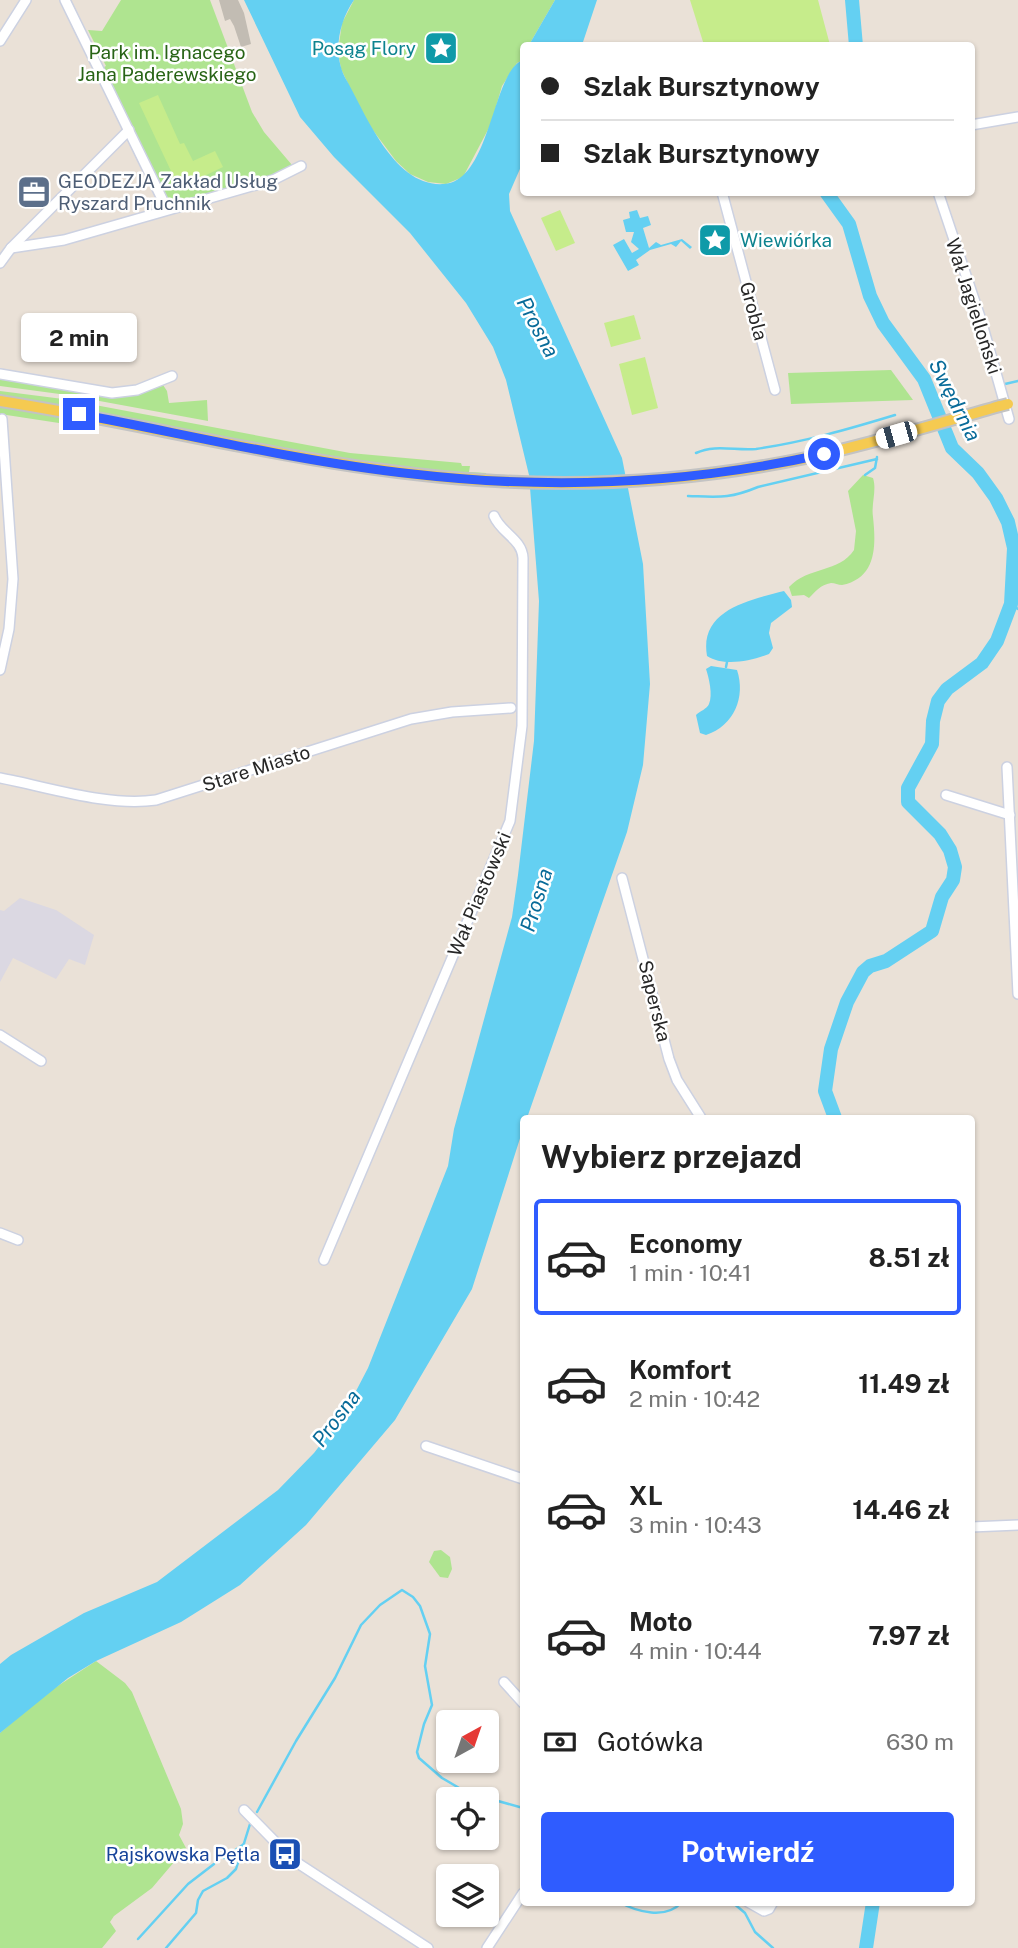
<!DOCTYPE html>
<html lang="pl">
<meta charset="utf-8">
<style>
body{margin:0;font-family:"Public Sans",sans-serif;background:#f2f2f2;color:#222;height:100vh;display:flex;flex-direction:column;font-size:26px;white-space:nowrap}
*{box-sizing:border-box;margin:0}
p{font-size:23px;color:#767676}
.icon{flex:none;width:38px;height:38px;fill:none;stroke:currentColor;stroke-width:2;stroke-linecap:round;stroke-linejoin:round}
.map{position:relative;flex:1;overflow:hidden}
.details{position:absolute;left:520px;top:1115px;width:455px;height:791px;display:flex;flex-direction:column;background:#fff;border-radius:7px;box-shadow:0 2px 5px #0004}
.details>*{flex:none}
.guide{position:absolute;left:520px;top:42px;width:455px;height:154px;border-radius:7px;box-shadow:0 2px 5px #0004;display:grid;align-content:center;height:154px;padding:0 21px;background:#fff}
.needle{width:46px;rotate:40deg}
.fabs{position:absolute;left:436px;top:1710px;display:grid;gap:14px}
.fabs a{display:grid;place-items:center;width:63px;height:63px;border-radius:7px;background:#fff;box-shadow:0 2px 5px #0004;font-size:35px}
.end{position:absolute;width:32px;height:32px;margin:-16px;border:9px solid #2f5cff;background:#fff;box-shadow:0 0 0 4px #fff}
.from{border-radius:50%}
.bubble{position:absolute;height:49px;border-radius:7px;background:#fff;box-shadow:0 2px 5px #0004;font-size:23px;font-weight:700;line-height:49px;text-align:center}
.car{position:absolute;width:21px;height:42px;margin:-21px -10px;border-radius:9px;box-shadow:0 0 5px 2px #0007;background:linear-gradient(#fff 24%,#345 0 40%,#fff 0 76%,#345 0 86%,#fff 0)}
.guide b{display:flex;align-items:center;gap:24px;height:66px;font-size:26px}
.guide b+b{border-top:2px solid #e0e0e0}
.guide i{width:18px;height:18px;background:#222}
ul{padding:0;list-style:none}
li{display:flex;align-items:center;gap:21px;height:116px;margin:0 14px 10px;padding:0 7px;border:4px solid transparent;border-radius:7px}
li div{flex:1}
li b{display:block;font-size:26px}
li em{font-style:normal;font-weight:700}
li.on{border-color:#2f5cff}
li>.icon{width:63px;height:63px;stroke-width:1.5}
h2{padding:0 21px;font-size:32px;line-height:84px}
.pay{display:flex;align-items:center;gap:18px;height:77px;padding:0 21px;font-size:26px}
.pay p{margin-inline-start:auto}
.primary-button{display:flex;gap:14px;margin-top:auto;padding:14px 21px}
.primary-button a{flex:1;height:80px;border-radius:7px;background:#2f5cff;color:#fff;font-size:28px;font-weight:700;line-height:80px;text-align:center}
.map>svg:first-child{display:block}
</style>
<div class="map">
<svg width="1018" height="1948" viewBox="0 0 1018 1948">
<rect width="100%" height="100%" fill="#eae1d7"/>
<!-- industrial -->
<polygon fill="#dbd8e2" points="20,898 56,910 94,935 85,965 69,959 56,979 13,958 0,982 0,910 4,911"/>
<!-- green -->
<g fill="#afe490">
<polygon points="121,0 210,0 252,112 264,132 292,165 268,178 174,203 165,199 102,68 106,66 88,30 102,31"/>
<polygon points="354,0 555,0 529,45 523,46 523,60 517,63 502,86 491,124 463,177 446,184 428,182 410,174 396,161 366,121 341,69 338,51 342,23"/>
<polygon points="891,370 913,400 791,404 788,373"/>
<polygon points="0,379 57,385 110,397 163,385 167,391 169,403 207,400 208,421 67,395 0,386"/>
<polygon points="0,391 63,399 350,453 461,463 462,466 470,466 469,472 486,473 486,477 347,461 0,396"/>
<polygon points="0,405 86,420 85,427 0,414"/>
<path d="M 863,475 L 873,478 C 877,490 871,504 873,517 C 876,545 877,578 842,585 C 838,585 835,583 831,583 C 820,585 816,591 809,598 L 804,595 L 792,596 L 789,587 C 809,566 839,573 854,550 L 856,531 L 848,491 Z"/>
<polygon points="441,1550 450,1557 452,1569 448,1578 440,1577 429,1562 434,1551"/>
<polygon points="96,1661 125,1683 132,1692 181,1809 183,1824 179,1835 186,1848 152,1888 114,1916 110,1922 116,1931 102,1948 0,1948 0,1733 44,1695"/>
</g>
<!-- pitch -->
<g fill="#c6ec8b">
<polygon points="690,0 818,0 830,45 704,45"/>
<polygon points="158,95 180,144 184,143 193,161 215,151 223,167 179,188 139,103"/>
<polygon points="560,210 575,243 556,251 541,218"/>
<polygon points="634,315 641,339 611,347 604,323"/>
<polygon points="645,357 658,408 632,415 619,364"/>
</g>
<!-- water -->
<g fill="#64d0f2">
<path d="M 244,0 L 354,0 C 338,23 332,56 347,81 C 366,114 394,188 444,184 C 491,181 492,71 523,60 L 523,162 L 509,194 L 510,211 L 622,458 L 643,564 L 650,684 L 643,765 L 627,832 L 527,1118 L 523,1118 L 523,1129 L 472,1289 L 395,1420 L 306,1525 L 240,1585 L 181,1622 L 96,1661 L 68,1678 L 0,1733 L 0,1664 L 11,1655 L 84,1613 L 157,1582 L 278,1490 L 314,1453 L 344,1414 L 368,1368 L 448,1166 L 454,1129 L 512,917 L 518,875 L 534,741 L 539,601 L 529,475 L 506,380 L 493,347 L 466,303 L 410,233 L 334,157 L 300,117 Z"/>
<polygon points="555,0 597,0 582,45 529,45"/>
<polygon points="637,210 640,218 648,216 651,225 643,228 649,248 656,242 661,245 682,239 692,247 690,249 681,241 676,247 671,244 650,250 636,260 639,265 628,271 613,245 624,239 632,253 639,249 631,242 634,232 626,232 623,220 630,218 629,212"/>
<path d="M 784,591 L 791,600 L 792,607 L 771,623 L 769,633 L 773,648 L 769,654 C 751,661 724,667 707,656 C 699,610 749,600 784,591 Z"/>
<path d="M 711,666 L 737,670 C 746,697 734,726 706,735 L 700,733 L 696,715 C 700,711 707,709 709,704 C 713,695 709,678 706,669 Z"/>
</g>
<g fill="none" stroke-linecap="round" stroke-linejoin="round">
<!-- stream -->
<g stroke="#64d0f2" stroke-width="2.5">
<polyline points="1005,384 1018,381"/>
<path d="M 696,453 C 715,444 736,451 756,449 C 804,442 849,429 895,415"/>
<polyline points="865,475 875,468 877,457"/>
<path d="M 688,496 C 719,497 729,499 758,487 L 877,459"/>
<polyline points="1011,604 1018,609"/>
<polyline points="726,667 727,662"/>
<polyline points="257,1812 296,1741 335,1678 361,1625 380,1605 402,1590 413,1597 420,1606 430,1634 425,1666 432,1705 424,1724 417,1752 419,1758 442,1778 466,1792 523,1808"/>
<polyline points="224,1858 244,1844"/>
<path d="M 619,1902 C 637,1912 666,1920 682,1902"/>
<polyline points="732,1902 745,1913 755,1932 773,1948"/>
<polyline points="138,1939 188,1884 214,1864"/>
<polyline points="166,1948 196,1913 198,1900 203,1891 227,1878 236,1869 250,1824"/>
</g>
<!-- river -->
<g stroke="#64d0f2" stroke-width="14">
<polyline points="852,0 856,46"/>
<polyline points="826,192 849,224 870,296 883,323 924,379 952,448 978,473 996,498 1008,522 1014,548 1011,604 997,641 982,663 947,689 938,701 933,721 932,744 908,788 908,802 940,834 950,850 955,867 953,880 942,897 932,931 886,961 870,966 863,972 847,1002 831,1049 825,1091 835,1118"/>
<polyline points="866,1948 873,1902"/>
</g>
</g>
<!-- building -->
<polygon fill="#c2bcb3" points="219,0 238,0 244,13 251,44 241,47 234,26 230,19 225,21"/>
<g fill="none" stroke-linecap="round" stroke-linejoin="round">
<!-- minor casing -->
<g stroke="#ccd1e1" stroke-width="12">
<g id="minor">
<polyline points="65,0 167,209"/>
<polyline points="0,41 26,0"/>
<polyline points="971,125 1018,117"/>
<polyline points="722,192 775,390"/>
<polyline points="938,192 981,320 1009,419"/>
<polyline points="11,248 64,240 273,180 301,166"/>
<polyline points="0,263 11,248 129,130"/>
<polyline points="0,374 112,393 137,390 172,376"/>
<polyline points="0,670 9,629 13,579 2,419"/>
<polyline points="1007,767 1018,994"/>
<path d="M 0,778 C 48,787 108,807 156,800 L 411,719 L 452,712 L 511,708"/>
<polyline points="946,795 1010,815"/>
<polyline points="622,878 669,1059 677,1080 701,1118"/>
<polyline points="0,1035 41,1061"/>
<polyline points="0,1233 18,1240"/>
<path d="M 324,1260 L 510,821 L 522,726 L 523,558 C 522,539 501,533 494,516"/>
<polyline points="426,1446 523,1479"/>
<polyline points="971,1527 1018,1525"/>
<polyline points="504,1682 523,1703"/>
<polyline points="244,1810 293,1860 428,1948"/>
<polyline points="748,1902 764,1911 769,1909 773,1902"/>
<polyline points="487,1948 523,1893"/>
</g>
</g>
<!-- major casing -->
<g stroke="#c3c3c3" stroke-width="14">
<path id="major" d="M 0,401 C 165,427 328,472 496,481 C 600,487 704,479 806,458 C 872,444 936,424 1000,406"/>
</g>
<!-- minor -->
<use href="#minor" stroke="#fff" stroke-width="9"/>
<!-- major -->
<use href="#major" stroke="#f5ca51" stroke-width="10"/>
<!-- major-bridge casing -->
<g stroke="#c3c3c3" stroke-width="14" stroke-linecap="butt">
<polyline id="major-bridge" points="1000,406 1008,404"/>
</g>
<!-- major-bridge -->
<use href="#major-bridge" stroke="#f5ca51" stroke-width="10"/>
</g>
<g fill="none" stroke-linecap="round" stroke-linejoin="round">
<!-- route -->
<path stroke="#2f5cff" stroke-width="9" d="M 79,414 C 190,435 301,462 413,474 C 551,490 689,484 824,454"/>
</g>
<!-- icons -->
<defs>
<g id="sight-square" transform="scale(1.75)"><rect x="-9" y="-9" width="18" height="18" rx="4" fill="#0f9aa8" stroke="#fff"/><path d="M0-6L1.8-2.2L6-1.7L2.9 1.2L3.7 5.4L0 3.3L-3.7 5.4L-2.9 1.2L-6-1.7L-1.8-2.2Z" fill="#fff"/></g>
<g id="office-square" transform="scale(1.75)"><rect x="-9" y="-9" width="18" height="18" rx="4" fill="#5c6f8a" stroke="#fff"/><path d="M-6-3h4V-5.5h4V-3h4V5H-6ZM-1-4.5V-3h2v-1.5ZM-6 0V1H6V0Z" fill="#fff"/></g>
<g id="bus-square" transform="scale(1.75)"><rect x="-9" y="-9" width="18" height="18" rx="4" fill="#1a4fb4" stroke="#fff"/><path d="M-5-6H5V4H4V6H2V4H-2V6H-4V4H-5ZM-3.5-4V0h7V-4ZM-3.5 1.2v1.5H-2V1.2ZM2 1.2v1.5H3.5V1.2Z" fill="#fff"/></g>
</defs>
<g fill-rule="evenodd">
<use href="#sight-square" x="441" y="48"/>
<use href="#office-square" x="34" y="192"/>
<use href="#sight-square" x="715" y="240"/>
<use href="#bus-square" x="285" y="1854"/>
</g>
<g text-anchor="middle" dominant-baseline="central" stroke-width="5" stroke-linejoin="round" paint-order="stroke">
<!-- culture labels -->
<g font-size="19" fill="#0d838f" stroke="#fff" text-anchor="end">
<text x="416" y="48">Posąg Flory</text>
<text x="740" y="240" text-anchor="start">Wiewiórka</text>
</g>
<!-- park labels -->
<g font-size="19" fill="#286416" stroke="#fff">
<text x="167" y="52">Park im. Ignacego<tspan x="167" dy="22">Jana Paderewskiego</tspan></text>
</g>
<!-- service labels -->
<g font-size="19" fill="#4e5e75" stroke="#fff" text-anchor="start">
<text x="58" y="181">GEODEZJA Zakład Usług<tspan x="58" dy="22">Ryszard Pruchnik</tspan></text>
</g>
<!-- street labels -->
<g font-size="19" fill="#272727" stroke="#fff">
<text transform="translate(974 306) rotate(72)">Wał Jagielloński</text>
<text transform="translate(754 311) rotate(75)">Grobla</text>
<text transform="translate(256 768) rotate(-18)">Stare Miasto</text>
<text transform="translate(479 894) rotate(-67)">Wał Piastowski</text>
<text transform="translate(655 1001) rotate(76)">Saperska</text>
</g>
<!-- transit labels -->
<g font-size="19" fill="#164399" stroke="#fff" text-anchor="end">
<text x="260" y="1854">Rajskowska Pętla</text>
</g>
<!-- water labels -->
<g font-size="21" font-style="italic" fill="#086b99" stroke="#fff">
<text transform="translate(538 327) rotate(62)">Prosna</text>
<text transform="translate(955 400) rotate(63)">Swędrnia</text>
<text transform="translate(536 900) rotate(-73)">Prosna</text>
<text transform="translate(336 1418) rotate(-53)">Prosna</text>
</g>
</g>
</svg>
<div class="fabs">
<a><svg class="needle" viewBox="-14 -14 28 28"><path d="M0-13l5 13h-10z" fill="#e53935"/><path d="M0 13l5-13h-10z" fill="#767676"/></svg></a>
<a><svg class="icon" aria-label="locate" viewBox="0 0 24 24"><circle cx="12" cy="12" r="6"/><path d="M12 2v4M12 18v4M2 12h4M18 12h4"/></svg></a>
<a><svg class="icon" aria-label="layers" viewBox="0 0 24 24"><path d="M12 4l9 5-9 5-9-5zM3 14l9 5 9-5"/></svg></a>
</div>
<i class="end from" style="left:824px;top:454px"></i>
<i class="end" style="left:79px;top:414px"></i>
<div class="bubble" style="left:21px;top:313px;width:116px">2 min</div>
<i class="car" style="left:896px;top:435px;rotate:254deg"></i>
<div class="guide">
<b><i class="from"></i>Szlak Bursztynowy</b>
<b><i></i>Szlak Bursztynowy</b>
</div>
<section class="details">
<h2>Wybierz przejazd</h2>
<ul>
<li class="on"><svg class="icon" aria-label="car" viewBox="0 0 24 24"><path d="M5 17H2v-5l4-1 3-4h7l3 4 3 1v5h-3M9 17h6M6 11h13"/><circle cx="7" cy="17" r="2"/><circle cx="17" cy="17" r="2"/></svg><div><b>Economy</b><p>1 min · 10:41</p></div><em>8.51 zł</em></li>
<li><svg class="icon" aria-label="car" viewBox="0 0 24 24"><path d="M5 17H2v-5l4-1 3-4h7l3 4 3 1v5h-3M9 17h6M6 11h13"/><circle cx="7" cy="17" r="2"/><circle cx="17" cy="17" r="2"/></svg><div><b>Komfort</b><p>2 min · 10:42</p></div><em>11.49 zł</em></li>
<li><svg class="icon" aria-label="car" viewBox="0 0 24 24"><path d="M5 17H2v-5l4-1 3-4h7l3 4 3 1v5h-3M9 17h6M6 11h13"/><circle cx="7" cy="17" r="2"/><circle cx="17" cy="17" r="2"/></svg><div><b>XL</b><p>3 min · 10:43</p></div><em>14.46 zł</em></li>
<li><svg class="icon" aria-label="car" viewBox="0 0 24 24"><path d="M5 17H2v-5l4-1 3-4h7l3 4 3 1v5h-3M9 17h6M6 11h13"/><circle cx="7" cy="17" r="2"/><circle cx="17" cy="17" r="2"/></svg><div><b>Moto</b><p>4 min · 10:44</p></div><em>7.97 zł</em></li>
</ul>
<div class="pay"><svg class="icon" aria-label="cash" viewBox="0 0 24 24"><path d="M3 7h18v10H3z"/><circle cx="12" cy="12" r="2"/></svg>Gotówka<p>630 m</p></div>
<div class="primary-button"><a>Potwierdź</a></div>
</section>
</div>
